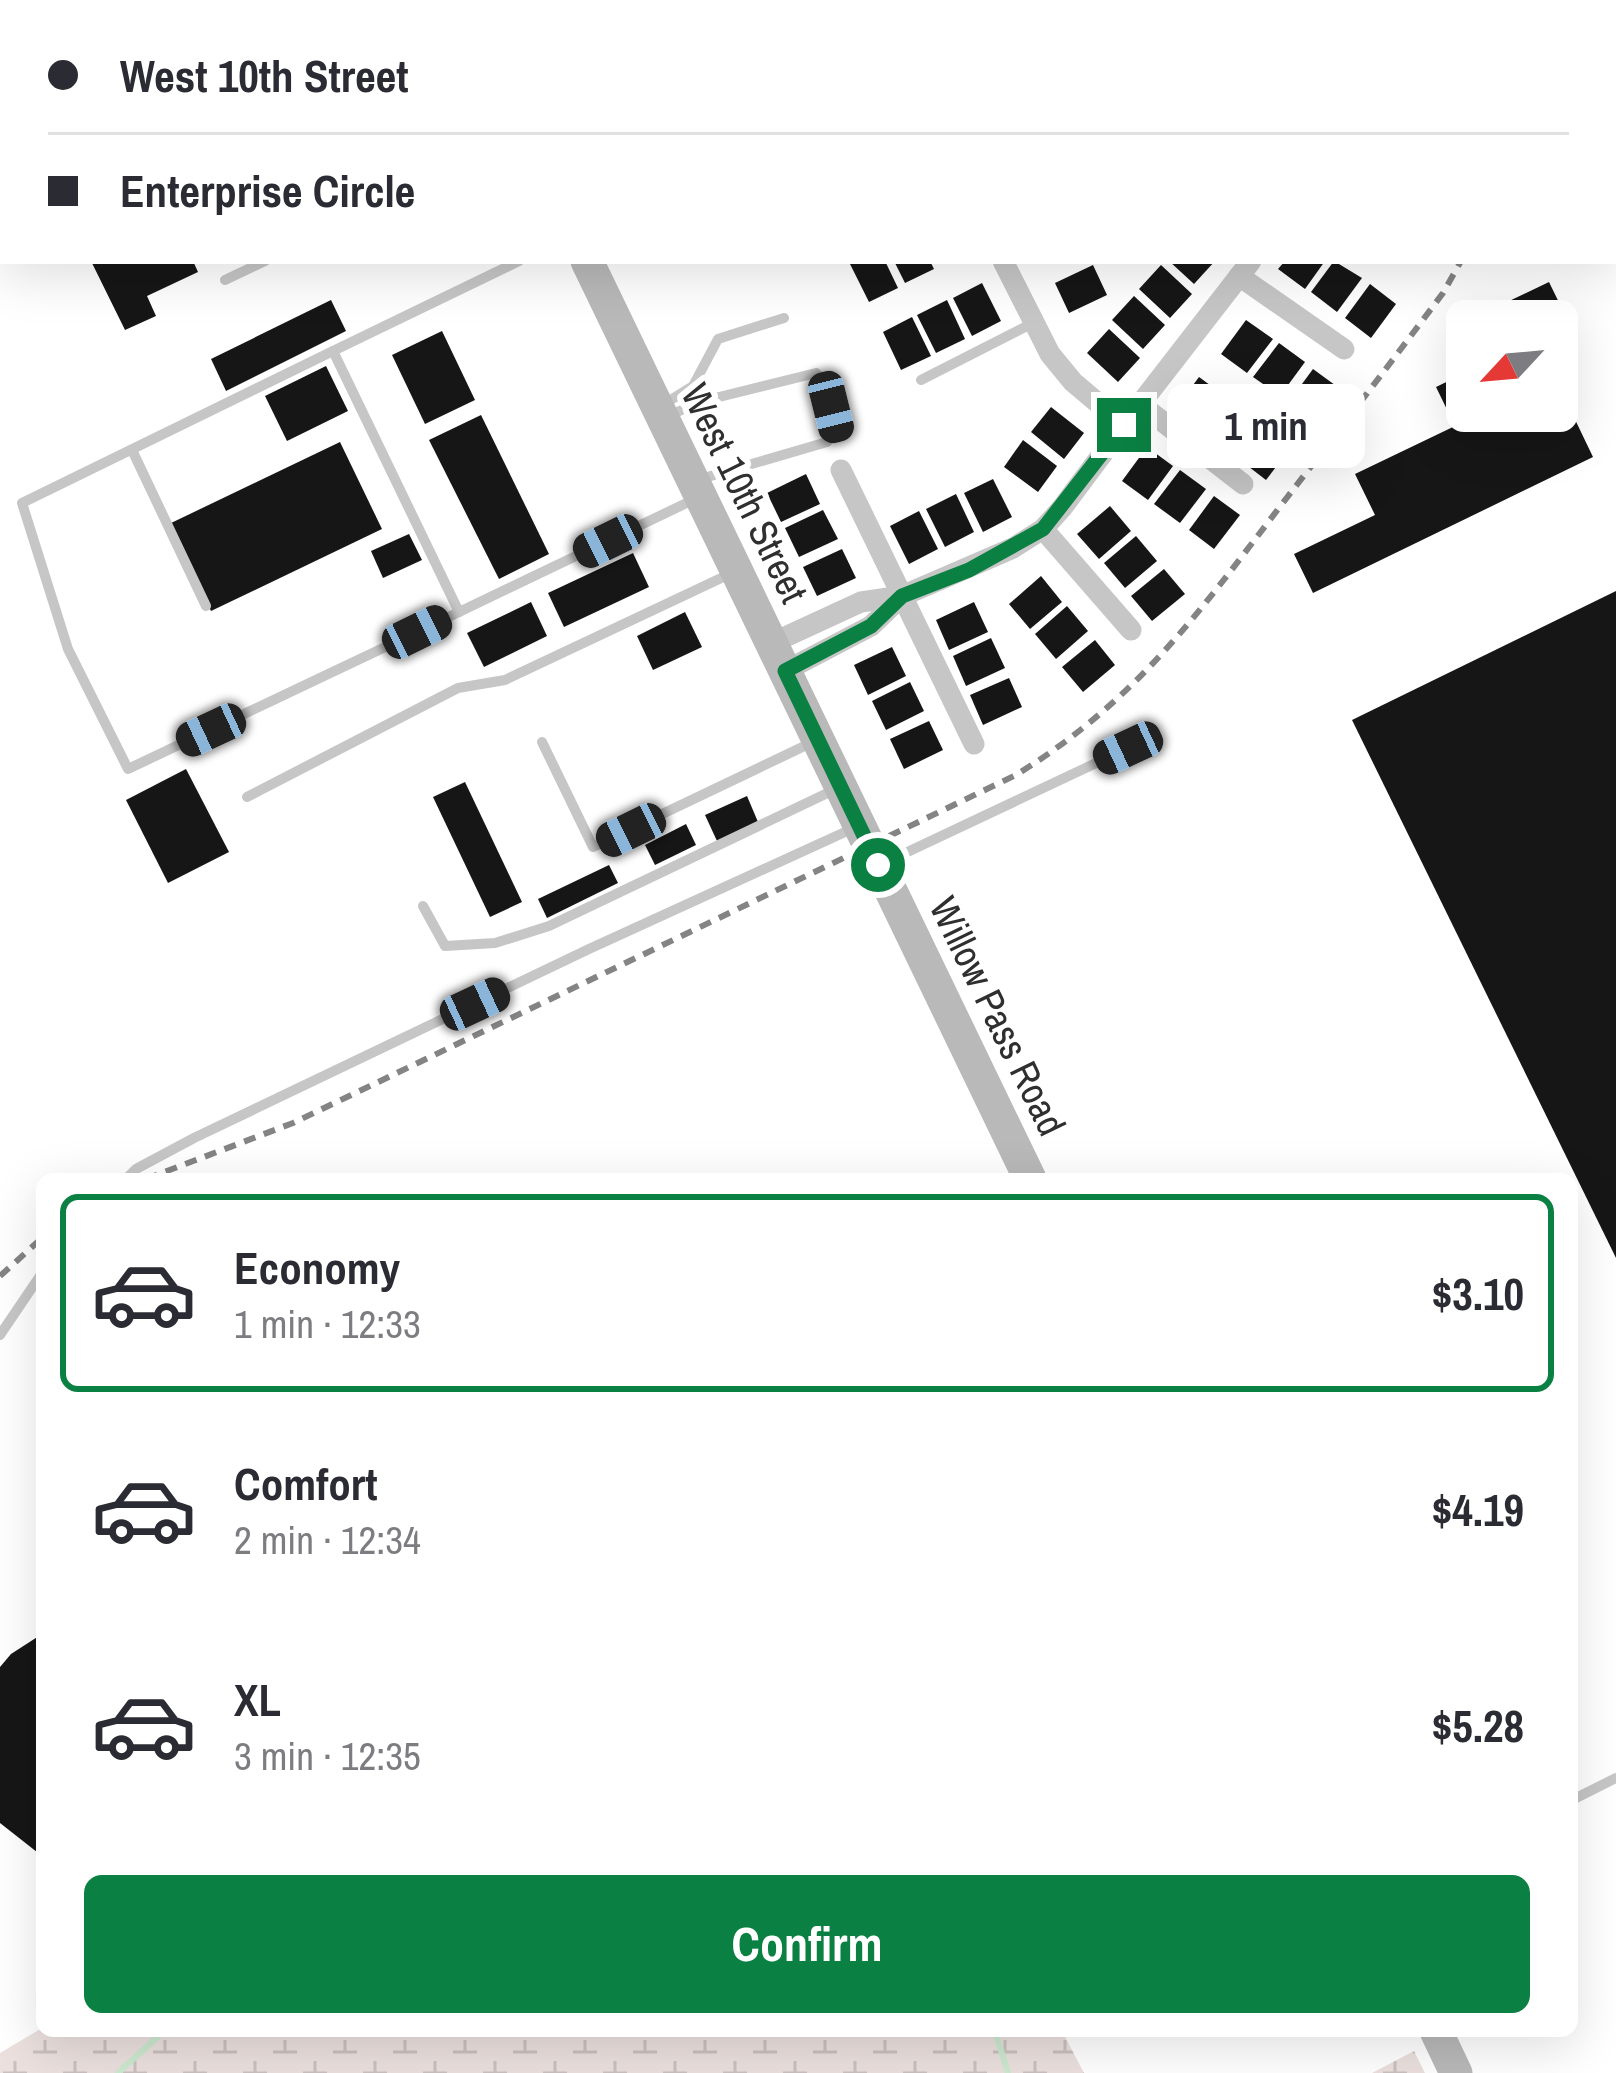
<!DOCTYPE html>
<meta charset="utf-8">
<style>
body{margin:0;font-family:"Archivo Narrow",sans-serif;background:#f2f2f3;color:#2b2b33;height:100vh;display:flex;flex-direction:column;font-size:45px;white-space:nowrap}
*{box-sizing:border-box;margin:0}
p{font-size:39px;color:#7c7c81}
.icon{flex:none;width:66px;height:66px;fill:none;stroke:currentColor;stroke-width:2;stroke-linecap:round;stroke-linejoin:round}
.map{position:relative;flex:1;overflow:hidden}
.details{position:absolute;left:36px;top:1173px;width:1542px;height:864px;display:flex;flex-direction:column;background:#fff;border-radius:18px;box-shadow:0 12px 48px #0002}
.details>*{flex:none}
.guide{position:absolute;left:0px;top:0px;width:1617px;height:264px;box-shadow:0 12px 48px #0002;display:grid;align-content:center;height:264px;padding:0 48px;background:#fff}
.needle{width:78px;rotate:244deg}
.buttons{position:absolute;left:1446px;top:300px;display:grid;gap:24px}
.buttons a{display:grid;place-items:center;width:132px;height:132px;border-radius:18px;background:#fff;box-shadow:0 12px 48px #0002;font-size:60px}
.end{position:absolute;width:54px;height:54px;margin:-27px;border:15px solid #0b8043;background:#fff;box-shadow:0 0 0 6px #fff}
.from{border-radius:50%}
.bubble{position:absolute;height:84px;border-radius:18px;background:#fff;box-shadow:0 12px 48px #0002;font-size:39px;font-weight:800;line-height:84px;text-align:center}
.car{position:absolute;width:36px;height:72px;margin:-36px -18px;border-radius:15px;box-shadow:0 0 9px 3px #0007;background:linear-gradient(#222 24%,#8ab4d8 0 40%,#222 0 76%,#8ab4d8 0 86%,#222 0)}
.guide b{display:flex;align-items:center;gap:42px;height:114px;font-size:45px}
.guide b+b{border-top:3px solid #e1e1e2}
.guide i{width:30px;height:30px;background:#2b2b33}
ul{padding:21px 0 0;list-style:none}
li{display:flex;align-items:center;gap:36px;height:198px;margin:0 24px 18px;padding:0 24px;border:6px solid transparent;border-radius:18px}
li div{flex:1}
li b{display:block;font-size:45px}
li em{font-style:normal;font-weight:800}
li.active{border-color:#0b8043}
li>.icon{width:108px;height:108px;stroke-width:1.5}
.action{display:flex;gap:24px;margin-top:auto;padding:24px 48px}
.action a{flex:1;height:138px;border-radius:18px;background:#0b8043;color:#fff;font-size:48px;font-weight:800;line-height:138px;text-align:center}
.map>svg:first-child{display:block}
</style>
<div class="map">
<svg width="1616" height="2073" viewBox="0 0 1616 2073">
<defs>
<pattern id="wetland-marsh" width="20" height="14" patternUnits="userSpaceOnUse" patternTransform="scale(3)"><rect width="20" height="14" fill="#ebe0de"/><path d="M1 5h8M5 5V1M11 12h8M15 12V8" fill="none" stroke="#cac0bf"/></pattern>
</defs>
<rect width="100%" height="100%" fill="#fff"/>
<!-- wetland -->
<g fill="url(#wetland-marsh)">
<polygon points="42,2028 42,2031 1062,2031 1084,2073 0,2073 0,2053"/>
<polygon points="1414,2051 1425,2073 1372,2073"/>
</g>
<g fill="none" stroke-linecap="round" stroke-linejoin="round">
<!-- stream -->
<g stroke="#cce9cf" stroke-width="6">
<polyline points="995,2031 1008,2073"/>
<polyline points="118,2073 164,2031"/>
</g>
</g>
<!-- building -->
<g fill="#161616">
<polygon points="91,261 193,261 198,272 147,296 156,316 125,330"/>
<polygon points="856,261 885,261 898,288 869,302 850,264"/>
<polygon points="894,261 930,261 934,269 905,283"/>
<polygon points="1169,261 1215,261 1194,284"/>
<polygon points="1285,261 1325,261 1305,289 1278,269"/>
<polygon points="1334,261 1362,278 1337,312 1311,292"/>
<polygon points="1093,265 1107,295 1069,313 1055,283"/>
<polygon points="1161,265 1192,294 1170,318 1139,289"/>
<polygon points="1549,282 1568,321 1557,326 1557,321 1467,321"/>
<polygon points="982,283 1001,321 972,336 953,298"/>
<polygon points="1370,284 1396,304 1371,338 1345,318"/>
<polygon points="1134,296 1165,325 1143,349 1112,320"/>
<polygon points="331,300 346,331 226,391 211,359"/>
<polygon points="947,300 965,339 936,353 917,315"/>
<polygon points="912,317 931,356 901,370 883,332"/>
<polygon points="1246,320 1273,339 1247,373 1221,354"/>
<polygon points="1109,329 1140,358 1118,382 1087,353"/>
<polygon points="442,331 475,400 425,424 392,355"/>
<polygon points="1279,343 1305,362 1280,396 1253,377"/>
<polygon points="326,366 348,411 287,441 265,396"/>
<polygon points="1313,369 1339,388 1314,422 1288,403"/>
<polygon points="1467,372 1467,411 1557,411 1557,382 1593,457 1313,593 1294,554 1375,515 1355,474 1455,426 1436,387"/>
<polygon points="1199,377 1225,396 1200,431 1174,411"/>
<polygon points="1231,400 1258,419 1232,454 1206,434"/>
<polygon points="1051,407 1084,433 1064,459 1031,432"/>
<polygon points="481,415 549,554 499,579 429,440"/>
<polygon points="1266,426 1292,446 1266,480 1240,460"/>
<polygon points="1023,440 1057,466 1038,492 1004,467"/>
<polygon points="340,442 382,529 211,611 169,524"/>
<polygon points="1147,447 1173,466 1148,500 1122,481"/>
<polygon points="1180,470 1206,489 1180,523 1154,504"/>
<polygon points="806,474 820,504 781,522 767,493"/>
<polygon points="993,479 1012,517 983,532 964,493"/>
<polygon points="956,494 974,532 945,547 926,509"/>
<polygon points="1214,496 1240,515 1214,549 1189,530"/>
<polygon points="1110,506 1131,531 1099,559 1077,534"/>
<polygon points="823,510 838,539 799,557 785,528"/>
<polygon points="919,511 938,549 909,564 890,526"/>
<polygon points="409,534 422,560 383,578 371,551"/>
<polygon points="1136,536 1157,561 1125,588 1104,563"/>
<polygon points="842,549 856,578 817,596 803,567"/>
<polygon points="633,553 649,587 564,627 548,593"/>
<polygon points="1164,569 1185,594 1152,621 1131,596"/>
<polygon points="1041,576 1062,602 1030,629 1009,604"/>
<polygon points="1616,591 1616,1258 1352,720"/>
<polygon points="531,602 547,636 484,667 467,633"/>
<polygon points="974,602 988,632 949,650 936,620"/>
<polygon points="1067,606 1088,631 1056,659 1035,634"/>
<polygon points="685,612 702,647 653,670 637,636"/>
<polygon points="991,638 1005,668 966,686 953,656"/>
<polygon points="1095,640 1115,665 1083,692 1062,667"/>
<polygon points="892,647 906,676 868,695 854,665"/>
<polygon points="1009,678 1022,707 983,725 970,695"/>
<polygon points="910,682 924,711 886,730 872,701"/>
<polygon points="929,721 943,750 904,769 890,739"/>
<polygon points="186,769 229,852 168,883 126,800"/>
<polygon points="465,782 522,902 490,917 433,797"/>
<polygon points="747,796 758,822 717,841 705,815"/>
<polygon points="686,824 696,845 655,865 645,845"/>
<polygon points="609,865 618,883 547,918 538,899"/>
<polygon points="649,1174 664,1179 612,1179 612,1175"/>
<polygon points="42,1634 42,1856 0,1823 0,1667 11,1654"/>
</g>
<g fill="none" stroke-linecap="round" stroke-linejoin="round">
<!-- lane -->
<g stroke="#c6c6c6" stroke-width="10">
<polyline points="519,261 333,351 459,612 695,499"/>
<polyline points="225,280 265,261"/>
<polyline points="333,351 22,503 68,649 128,769 459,612"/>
<polyline points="921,380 1033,323"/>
<polyline points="661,406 693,386 718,339 784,318"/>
<polyline points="670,415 703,401 816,373 825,382 837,431 827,442 697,480"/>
<polyline points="132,450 206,606"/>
<polyline points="542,742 593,847 815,741"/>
<polyline points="247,797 458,688 505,680 734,572"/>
<polyline points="882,864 1128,748"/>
<polyline points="423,906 445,946 495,943 549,926 838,788"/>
<polyline points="126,1179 136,1169 194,1138 589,949 856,827"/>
<polyline points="0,1335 42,1273"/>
<polyline points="1572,1800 1616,1778"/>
</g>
<!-- street -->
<g stroke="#c6c6c6" stroke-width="21">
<polyline points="604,0 605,3"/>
<polyline points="880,0 881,3"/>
<polyline points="1246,0 1247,3"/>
<polyline points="1440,0 1441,3"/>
<polyline points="1003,261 1050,354 1073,382 1124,425 1251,261"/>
<polyline points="1239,276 1344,349"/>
<polyline points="1140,404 1243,484"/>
<polyline points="841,470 974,744"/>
<polyline points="1043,529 1131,630"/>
<polyline points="772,643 861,602 902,596 1013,548 1043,529 1062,508 1124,425"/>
<polyline points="785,671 871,626 902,596"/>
</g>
<!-- secondary -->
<g stroke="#b9b9b9" stroke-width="33">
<polyline points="462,0 463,3"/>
<polyline points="587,261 1030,1179"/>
<polyline points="1436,2031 1456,2073"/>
</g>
<!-- rail -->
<g stroke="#848484" stroke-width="6" stroke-dasharray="12 9" stroke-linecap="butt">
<polyline points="1509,0 1511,3"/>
<polyline points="1614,215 1616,219"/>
<path d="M 146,1179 L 293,1123 L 1016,775 C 1137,700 1197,615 1282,504 C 1336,434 1390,364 1443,293 L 1461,261"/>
<polyline points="0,1276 42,1238"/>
</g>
</g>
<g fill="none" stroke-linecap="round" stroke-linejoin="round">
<!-- route -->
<polyline stroke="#0b8043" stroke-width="15" points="878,865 785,671 871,626 902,596 969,570 1043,529 1124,425"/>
</g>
<g text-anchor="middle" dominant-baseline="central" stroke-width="12" stroke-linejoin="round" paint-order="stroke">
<!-- street labels -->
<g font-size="39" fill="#2f2f2f" stroke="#fff">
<text transform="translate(745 493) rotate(64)">West 10th Street</text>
<text transform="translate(998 1016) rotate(64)">Willow Pass Road</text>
</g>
</g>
</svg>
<div class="buttons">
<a><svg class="needle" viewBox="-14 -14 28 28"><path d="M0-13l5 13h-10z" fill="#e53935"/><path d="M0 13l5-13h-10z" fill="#7c7c81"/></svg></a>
</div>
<i class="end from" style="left:878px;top:865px"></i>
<i class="end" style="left:1124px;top:425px"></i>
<div class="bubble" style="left:1167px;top:384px;width:198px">1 min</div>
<i class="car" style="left:831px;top:407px;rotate:166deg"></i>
<i class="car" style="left:608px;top:541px;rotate:244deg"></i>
<i class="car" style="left:417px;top:632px;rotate:64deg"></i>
<i class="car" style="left:211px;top:730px;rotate:245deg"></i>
<i class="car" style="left:1128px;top:748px;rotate:245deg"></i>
<i class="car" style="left:631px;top:830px;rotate:244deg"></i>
<i class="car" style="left:475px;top:1004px;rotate:65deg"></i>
<div class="guide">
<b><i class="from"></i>West 10th Street</b>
<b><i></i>Enterprise Circle</b>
</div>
<section class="details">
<ul>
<li class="active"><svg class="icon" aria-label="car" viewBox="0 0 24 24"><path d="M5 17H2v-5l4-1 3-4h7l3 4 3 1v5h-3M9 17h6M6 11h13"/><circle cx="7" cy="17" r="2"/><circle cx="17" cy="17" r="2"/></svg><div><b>Economy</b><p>1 min · 12:33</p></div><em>$3.10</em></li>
<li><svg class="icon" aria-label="car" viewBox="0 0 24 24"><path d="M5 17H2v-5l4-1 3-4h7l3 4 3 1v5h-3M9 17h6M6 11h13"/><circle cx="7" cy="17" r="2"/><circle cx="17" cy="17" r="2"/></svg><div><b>Comfort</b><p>2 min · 12:34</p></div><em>$4.19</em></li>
<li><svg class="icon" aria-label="car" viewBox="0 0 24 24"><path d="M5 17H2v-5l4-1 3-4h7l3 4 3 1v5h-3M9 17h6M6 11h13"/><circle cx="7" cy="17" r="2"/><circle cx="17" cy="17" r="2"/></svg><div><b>XL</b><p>3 min · 12:35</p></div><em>$5.28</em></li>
</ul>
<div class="action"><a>Confirm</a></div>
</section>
</div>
